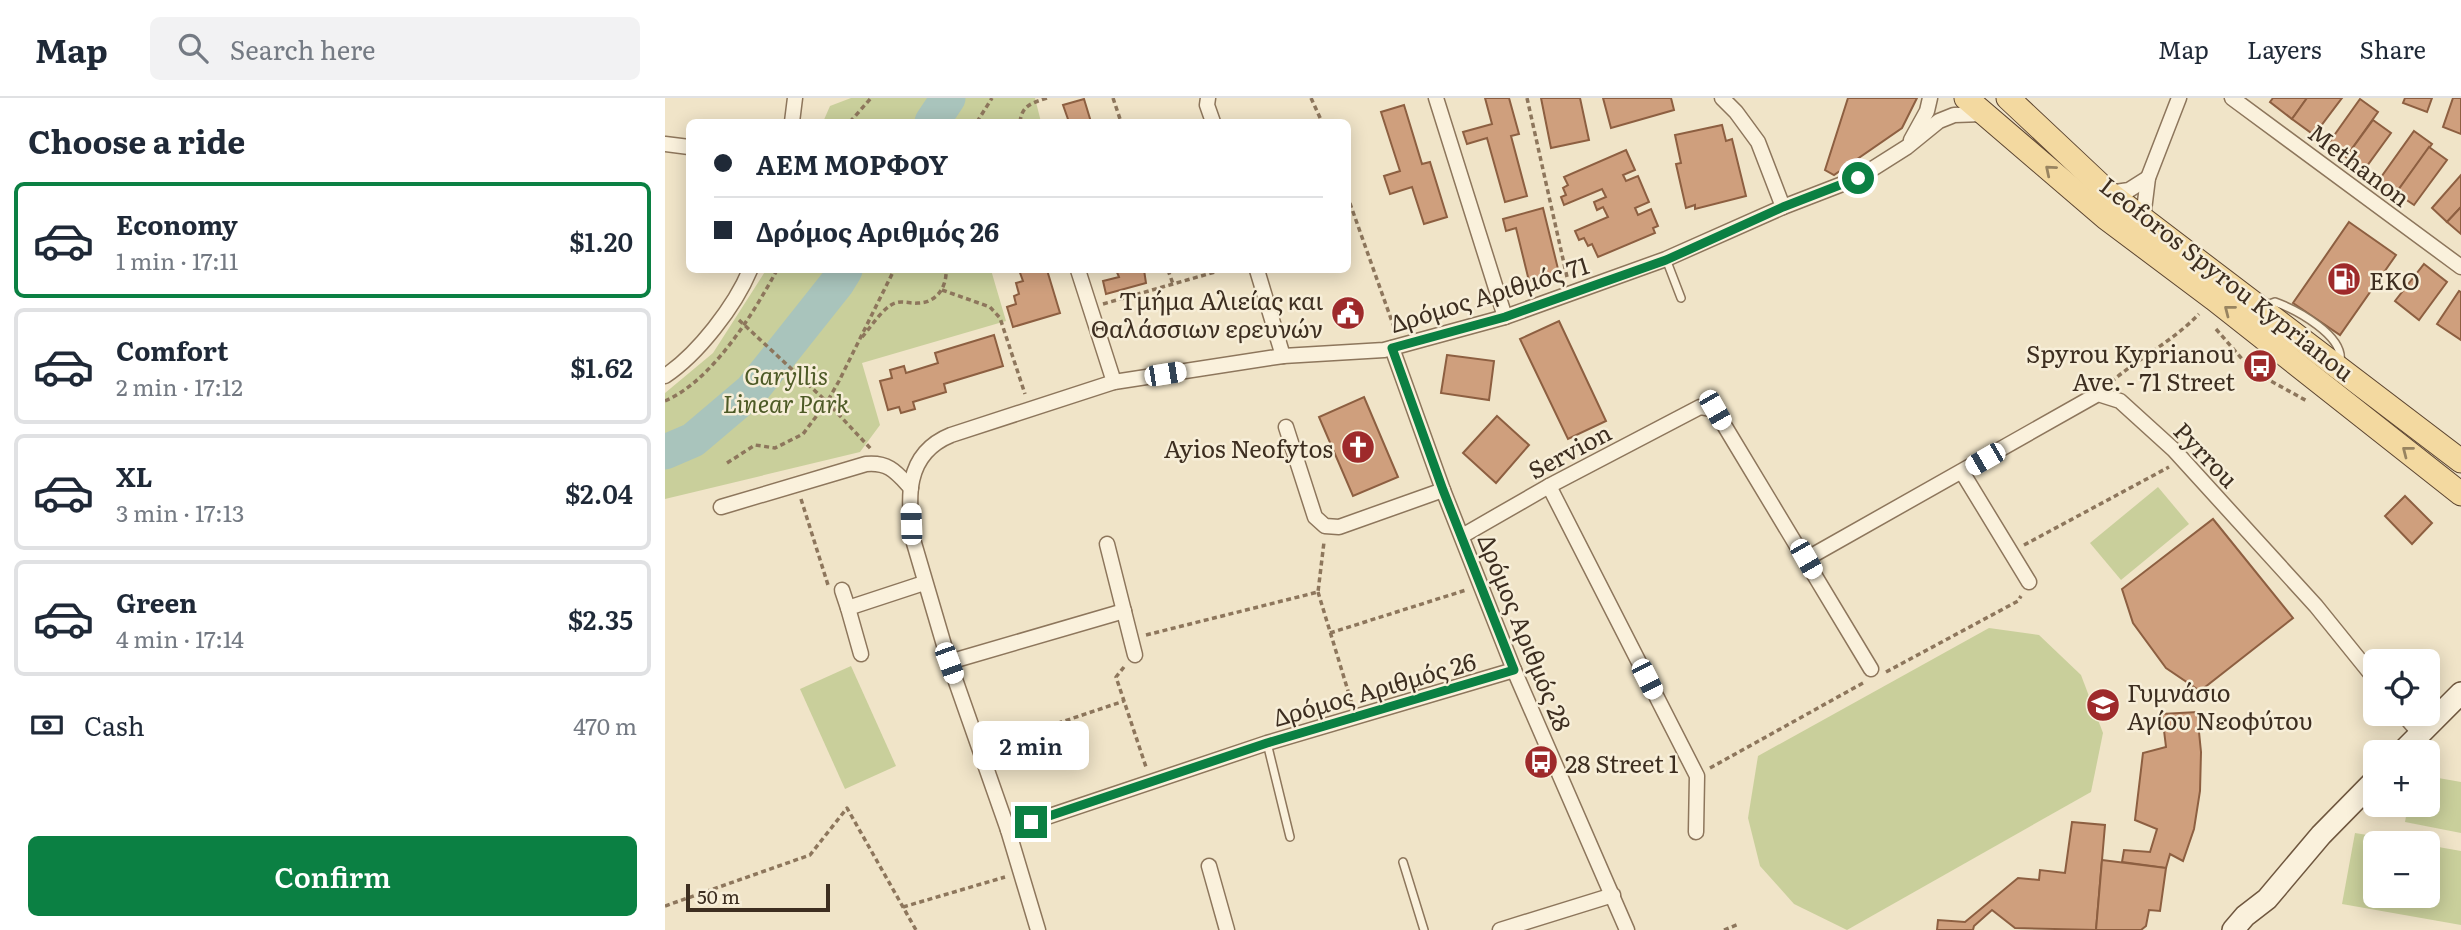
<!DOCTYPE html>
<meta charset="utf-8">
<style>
body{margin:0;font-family:Literata,serif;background:#f2f2f3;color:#1f2937;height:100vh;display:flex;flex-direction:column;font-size:26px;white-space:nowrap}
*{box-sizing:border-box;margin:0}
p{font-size:23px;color:#747a83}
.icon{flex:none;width:38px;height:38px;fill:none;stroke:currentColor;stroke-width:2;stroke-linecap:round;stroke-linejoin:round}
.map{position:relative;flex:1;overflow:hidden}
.details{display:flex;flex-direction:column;background:#fff;width:665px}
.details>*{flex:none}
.hud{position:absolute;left:21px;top:21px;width:665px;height:154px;border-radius:10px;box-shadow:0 4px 18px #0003;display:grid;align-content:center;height:154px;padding:0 28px;background:#fff}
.fabs{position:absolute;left:1698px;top:551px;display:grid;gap:14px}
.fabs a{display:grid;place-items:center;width:77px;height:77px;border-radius:10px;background:#fff;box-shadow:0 4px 18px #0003;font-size:35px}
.scale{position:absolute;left:21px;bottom:18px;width:144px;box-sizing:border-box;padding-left:7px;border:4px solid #3d2e20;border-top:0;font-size:19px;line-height:24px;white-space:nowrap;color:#3d2e20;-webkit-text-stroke:5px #f7eed8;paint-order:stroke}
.end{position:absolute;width:32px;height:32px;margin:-16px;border:9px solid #0b8043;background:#fff;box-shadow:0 0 0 4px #fff}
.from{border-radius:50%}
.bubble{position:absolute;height:49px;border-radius:10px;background:#fff;box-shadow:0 4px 18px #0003;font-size:23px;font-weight:600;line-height:49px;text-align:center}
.car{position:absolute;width:21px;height:42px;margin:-21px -10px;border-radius:9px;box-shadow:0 0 5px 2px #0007;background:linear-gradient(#fff 24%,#345 0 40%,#fff 0 76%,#345 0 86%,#fff 0)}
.hud b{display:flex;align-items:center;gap:24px;height:66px;font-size:26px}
.hud b+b{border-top:2px solid #e0e1e3}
.hud i{width:18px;height:18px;background:#1f2937}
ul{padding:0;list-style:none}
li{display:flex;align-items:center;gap:21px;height:116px;margin:0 14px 10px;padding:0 14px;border:4px solid #e0e1e3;border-radius:10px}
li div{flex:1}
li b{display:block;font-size:26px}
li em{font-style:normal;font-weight:600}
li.current{border-color:#0b8043}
li>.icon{width:63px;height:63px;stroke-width:1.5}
h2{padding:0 28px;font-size:32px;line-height:84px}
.pay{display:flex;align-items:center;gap:18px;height:77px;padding:0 28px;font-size:26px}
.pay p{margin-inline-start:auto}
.primary-button{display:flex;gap:14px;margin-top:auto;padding:14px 28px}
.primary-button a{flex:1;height:80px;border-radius:10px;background:#0b8043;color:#fff;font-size:28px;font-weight:600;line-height:80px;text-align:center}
header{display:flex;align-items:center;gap:42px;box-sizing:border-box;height:98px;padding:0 35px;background:#fff;border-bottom:2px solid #e0e1e3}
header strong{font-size:33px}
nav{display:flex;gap:38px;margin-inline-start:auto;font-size:24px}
.search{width:490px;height:63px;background:#f2f2f3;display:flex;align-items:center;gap:18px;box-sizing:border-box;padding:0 24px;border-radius:10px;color:#747a83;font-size:26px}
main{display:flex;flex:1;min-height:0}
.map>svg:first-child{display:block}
</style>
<header>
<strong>Map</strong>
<div class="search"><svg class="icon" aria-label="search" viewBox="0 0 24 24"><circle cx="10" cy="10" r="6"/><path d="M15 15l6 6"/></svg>Search here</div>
<nav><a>Map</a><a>Layers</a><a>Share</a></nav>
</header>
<main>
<section class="details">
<h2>Choose a ride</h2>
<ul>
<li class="current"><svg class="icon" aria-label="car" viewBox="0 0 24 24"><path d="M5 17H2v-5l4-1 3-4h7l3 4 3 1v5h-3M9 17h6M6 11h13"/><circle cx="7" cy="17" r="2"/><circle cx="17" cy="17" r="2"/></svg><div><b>Economy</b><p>1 min · 17:11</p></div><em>$1.20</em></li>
<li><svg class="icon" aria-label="car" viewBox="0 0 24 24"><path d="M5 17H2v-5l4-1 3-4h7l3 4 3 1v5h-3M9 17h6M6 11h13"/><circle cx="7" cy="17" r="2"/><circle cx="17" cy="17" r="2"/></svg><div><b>Comfort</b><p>2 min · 17:12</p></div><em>$1.62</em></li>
<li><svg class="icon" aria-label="car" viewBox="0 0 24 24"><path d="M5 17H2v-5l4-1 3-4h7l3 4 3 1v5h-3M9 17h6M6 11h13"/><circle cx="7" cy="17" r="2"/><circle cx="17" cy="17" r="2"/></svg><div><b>XL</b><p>3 min · 17:13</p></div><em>$2.04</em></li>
<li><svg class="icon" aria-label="car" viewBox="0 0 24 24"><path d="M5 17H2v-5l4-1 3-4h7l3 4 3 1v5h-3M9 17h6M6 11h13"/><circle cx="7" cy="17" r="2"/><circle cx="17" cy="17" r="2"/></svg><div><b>Green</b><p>4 min · 17:14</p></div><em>$2.35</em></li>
</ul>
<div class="pay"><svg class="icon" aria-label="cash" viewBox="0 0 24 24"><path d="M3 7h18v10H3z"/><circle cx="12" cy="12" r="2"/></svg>Cash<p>470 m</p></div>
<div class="primary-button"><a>Confirm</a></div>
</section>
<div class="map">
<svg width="1796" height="832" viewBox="0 0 1796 832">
<rect width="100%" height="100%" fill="#f0e4c8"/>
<!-- green -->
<g fill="#c9cf9b">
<polygon points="186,0 370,0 376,24 158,24 165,8"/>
<polygon points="101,172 326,172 341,223 197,265 215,327 195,354 0,401 0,295 48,255"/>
<polygon points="1493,389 1524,426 1456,482 1425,445"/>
<polygon points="1324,530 1374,537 1416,577 1438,635 1426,694 1182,832 1129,806 1095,768 1083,720 1093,658"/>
<polygon points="186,568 231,668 180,691 135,591"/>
<polygon points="1762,678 1796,684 1796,735 1740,724 1743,707 1762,707"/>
<polygon points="1690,735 1751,745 1710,746 1710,798 1762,798 1762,747 1796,753 1796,827 1677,806"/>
</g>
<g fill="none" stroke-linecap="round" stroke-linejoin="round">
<!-- river -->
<g stroke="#a9c4bc" stroke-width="35">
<polyline points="267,24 283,0"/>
<polyline points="0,354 28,342 87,292 172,185 180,172"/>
</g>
</g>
<!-- building -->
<g fill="#cf9f7d" stroke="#8d5f41" stroke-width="2">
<polygon points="820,0 844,0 854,36 846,38 862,98 840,104 822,40 802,46 798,34 827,26"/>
<polygon points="876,0 915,0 924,42 886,50"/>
<polygon points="938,0 1006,0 1009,12 946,30"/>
<polygon points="1183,0 1252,0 1237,30 1169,77 1160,72"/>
<polygon points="1608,0 1642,0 1627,21 1605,4"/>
<polygon points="1642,0 1677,0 1649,37 1627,21"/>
<polygon points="1740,0 1767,0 1762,14 1738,5"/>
<polygon points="1788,0 1796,0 1796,36 1778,29"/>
<polygon points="419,1 426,24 404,24 398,7"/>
<polygon points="1695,1 1713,14 1681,59 1663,46"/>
<polygon points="739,7 757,66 765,64 782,119 759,126 747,89 725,96 719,78 735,73 716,14"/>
<polygon points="1708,22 1726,35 1699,72 1681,59"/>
<polygon points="1057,27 1061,43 1067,41 1081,98 1030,111 1030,107 1021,110 1011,66 1016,65 1010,37"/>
<polygon points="1749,33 1767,46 1731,95 1714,82"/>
<polygon points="1764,49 1782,62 1749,107 1731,95"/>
<polygon points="961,52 970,72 958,77 961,83 973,78 984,104 970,110 973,117 986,111 993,128 988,130 990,135 933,159 927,146 923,148 919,140 914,142 910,133 943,119 938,109 932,112 929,104 941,99 937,91 899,107 896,99 901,97 898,90 903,87 899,79"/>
<polygon points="1796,77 1796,109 1782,124 1767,110"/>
<polygon points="1796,109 1796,136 1782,124"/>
<polygon points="878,110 894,175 864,183 851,130 841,133 838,121"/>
<polygon points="1684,124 1731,157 1675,237 1628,205"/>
<polygon points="1759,166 1782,184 1754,222 1730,203"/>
<polygon points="354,172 382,172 395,215 348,229 342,209 351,206 349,198 354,196 351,185 358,183"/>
<polygon points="451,172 479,172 481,185 441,196 438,183 454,179"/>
<polygon points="1794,193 1796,194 1796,242 1772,226"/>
<polygon points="894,223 941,323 903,341 855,241"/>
<polygon points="329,237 338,268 279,286 281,294 248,304 250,311 236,315 234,309 223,312 215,283 227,280 225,272 239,268 241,275 273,265 270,255"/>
<polygon points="782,257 829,263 824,302 776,295"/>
<polygon points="699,299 733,379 688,398 654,319"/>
<polygon points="832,318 864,347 831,385 798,355"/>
<polygon points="1740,398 1767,425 1747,446 1720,418"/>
<polygon points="1548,421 1628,520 1535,593 1501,570 1468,525 1457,491"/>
<polygon points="1532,614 1536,654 1535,693 1529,731 1518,763 1505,756 1501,770 1457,764 1459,752 1485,754 1492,731 1470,722 1478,655 1501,649 1497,616"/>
<polygon points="1407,724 1440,727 1431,832 1350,830 1327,812 1309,828 1308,832 1272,832 1273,822 1300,824 1353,780 1374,782 1375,772 1400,775"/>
<polygon points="1437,762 1501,770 1495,813 1484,812 1481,828 1476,832 1431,832"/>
</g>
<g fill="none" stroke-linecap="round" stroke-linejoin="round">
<!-- service casing -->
<g stroke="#8d765c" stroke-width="10">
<g id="service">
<polyline points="1001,161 1016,200"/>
<path d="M 1599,208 L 1610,204 C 1632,212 1680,238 1675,264"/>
<polyline points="602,645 625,739"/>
<polyline points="738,764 759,832"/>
</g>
</g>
<!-- minor casing -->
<g stroke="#8d765c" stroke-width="17">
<g id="minor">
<polyline points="543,0 542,7 548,24"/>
<polyline points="771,0 840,219"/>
<polyline points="1057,0 1071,14 1093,44 1118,109"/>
<polyline points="1567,0 1796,169"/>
<polyline points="127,24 130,0"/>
<polyline points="1246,42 1262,13 1265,0"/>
<polyline points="0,46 24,49"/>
<polyline points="1444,95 1464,92 1483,80"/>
<polyline points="1478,120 1483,80 1514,0"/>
<polyline points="413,172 449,284"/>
<polyline points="592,172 618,258"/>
<polyline points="727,250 778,392 849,572 962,832"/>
<path d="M 0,278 C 33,256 70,208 85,172"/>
<polyline points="621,329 650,419 660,428 674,429 778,392"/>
<polyline points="1297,374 1364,484"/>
<polyline points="884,388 1032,678 1031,734"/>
<path d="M 56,409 L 201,366 C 224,364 231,374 246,390"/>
<polyline points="797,438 884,388 1035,309 1050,312 1206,571"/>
<polyline points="442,446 470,557"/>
<polyline points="1141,461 1433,296 1455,303 1509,352 1651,508 1710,581"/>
<polyline points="177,492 183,510"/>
<polyline points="196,556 183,510 259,485"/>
<polyline points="284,564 459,513"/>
<polyline points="1738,616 1755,636"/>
<polyline points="343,732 602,645 849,572"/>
<polyline points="544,768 562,832"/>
<path d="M 373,832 L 343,732 L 284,564 L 249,445 C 242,401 239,356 286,337 L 449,284 L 618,258 L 719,252 L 840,219 L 1001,161 L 1118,109 L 1193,80 L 1242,49 L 1274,23 L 1289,17 L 1318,16"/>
<polyline points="835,832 948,797"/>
</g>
</g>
<!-- secondary casing -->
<g stroke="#6f573f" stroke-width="24">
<g id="secondary">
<polyline points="1737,654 1796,595"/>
<polyline points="1568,832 1580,818 1602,801 1656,737 1710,682"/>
</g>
</g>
<!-- primary casing -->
<g stroke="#5b4430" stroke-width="25">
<g id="primary">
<polyline points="1301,0 1441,120 1549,201 1796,396"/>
<polyline points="1343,0 1444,95 1796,363"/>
</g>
</g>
<!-- path -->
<g stroke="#8d765c" stroke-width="3.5" stroke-dasharray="5 3.5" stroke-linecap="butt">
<polyline points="448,0 456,24"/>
<polyline points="646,0 657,24"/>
<polyline points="862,0 902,179"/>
<polyline points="185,24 206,0"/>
<polyline points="312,24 327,0"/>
<path d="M 355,24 C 357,7 367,5 382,0"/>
<polyline points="682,97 730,232"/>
<polyline points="503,172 508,186"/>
<polyline points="277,192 325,209 335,220 360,296"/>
<polyline points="438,206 557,172"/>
<polyline points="74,222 162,304 206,351"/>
<polyline points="1551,231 1577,261 1604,282 1642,303"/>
<path d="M 197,239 C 206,229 215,214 226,207 C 235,201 244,206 253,205 C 272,205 282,188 281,172"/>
<path d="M 1446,284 C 1474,260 1508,243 1534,216"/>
<path d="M 0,303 C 48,282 88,216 112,172"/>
<polyline points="62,365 90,347 110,350 138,336 162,304 174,283 229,172"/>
<polyline points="136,401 163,487"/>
<polyline points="1359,447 1504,369"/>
<polyline points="653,494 687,606"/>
<polyline points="665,535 801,492"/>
<polyline points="481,537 653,494 659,444"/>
<polyline points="459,569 451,579 481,669"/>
<polyline points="1221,574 1353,503 1356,498"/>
<polyline points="328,647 459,603"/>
<polyline points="1045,670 1198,585"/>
<polyline points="0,808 145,757 182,710 251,832"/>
<polyline points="238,809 340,779"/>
<polyline points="1059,832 1074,826"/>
</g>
<!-- service -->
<use href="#service" stroke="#faf1dc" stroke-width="7"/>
<!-- minor -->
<use href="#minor" stroke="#faf1dc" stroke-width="14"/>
<!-- secondary -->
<use href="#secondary" stroke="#faf1dc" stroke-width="21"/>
<!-- primary -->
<use href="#primary" stroke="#f3d9a0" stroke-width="23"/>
</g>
<!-- one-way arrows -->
<defs><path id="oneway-chevron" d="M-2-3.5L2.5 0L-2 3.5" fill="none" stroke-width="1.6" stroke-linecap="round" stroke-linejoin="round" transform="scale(1.75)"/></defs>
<g stroke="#988460">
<use href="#oneway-chevron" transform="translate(1385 72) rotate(-140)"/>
<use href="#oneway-chevron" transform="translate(1564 212) rotate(-142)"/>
<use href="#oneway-chevron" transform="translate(1742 353) rotate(-142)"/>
</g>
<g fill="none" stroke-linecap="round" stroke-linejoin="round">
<!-- route -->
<polyline stroke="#0b8043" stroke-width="9" points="366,724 602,645 849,572 778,392 727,250 840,219 1001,162 1118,109 1193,80"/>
</g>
<!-- icons -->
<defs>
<g id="fuel-disc" transform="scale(1.75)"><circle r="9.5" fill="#9e2a2b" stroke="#f7eed8"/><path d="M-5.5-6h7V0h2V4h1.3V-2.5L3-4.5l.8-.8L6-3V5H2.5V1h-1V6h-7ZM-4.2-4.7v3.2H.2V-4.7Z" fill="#fff"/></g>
<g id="civic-disc" transform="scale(1.75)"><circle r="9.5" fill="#9e2a2b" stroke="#f7eed8"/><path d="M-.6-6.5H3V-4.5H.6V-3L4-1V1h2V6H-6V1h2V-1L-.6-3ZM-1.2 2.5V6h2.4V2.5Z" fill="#fff"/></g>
<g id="bus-disc" transform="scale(1.75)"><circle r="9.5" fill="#9e2a2b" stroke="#f7eed8"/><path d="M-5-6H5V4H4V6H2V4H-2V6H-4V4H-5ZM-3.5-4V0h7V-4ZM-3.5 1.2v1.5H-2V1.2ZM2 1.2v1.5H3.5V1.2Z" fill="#fff"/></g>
<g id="church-disc" transform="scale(1.75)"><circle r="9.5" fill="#9e2a2b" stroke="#f7eed8"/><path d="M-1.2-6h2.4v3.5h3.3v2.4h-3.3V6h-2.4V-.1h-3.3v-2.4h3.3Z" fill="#fff"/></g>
<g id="school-disc" transform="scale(1.75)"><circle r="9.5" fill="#9e2a2b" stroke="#f7eed8"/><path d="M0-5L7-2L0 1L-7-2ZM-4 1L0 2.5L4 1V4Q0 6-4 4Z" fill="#fff"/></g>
</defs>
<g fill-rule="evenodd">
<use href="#fuel-disc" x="1679" y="181"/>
<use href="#civic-disc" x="683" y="215"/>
<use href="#bus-disc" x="1595" y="268"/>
<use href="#church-disc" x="693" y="349"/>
<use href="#school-disc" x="1438" y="607"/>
<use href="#bus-disc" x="876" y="664"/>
</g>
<g text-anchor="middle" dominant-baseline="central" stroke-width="5" stroke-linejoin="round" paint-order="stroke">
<!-- street labels -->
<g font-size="24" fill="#3d2e20" stroke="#f7eed8">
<text transform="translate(1695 66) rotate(37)">Methanon</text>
<text transform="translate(1563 180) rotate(38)">Leoforos Spyrou Kyprianou</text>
<text transform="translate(824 195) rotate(-17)">Δρόμος Αριθμός 71</text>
<text transform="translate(904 352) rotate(-28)">Servion</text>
<text transform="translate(1542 356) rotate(46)">Pyrrou</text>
<text transform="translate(861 534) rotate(68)">Δρόμος Αριθμός 28</text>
<text transform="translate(709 590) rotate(-16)">Δρόμος Αριθμός 26</text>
</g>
<!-- poi labels -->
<g font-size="24" fill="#3d2e20" stroke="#f7eed8" text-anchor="start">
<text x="1704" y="181">EKO</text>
<text x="658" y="201" text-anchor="end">Τμήμα Αλιείας και<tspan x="658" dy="28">Θαλάσσιων ερευνών</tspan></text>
<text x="1570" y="254" text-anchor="end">Spyrou Kyprianou<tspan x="1570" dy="28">Ave. - 71 Street</tspan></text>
<text x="668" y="349" text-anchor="end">Ayios Neofytos</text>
<text x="1462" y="593">Γυμνάσιο<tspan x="1462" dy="28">Αγίου Νεοφύτου</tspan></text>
<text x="900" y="664">28 Street 1</text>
</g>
<!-- park labels -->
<g font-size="24" font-style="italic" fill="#4d5a26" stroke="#f7eed8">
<text x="121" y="276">Garyllis<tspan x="121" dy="28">Linear Park</tspan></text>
</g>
</g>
</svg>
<div class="fabs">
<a><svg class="icon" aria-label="locate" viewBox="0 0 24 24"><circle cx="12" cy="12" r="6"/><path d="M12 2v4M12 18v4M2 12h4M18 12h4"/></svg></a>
<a>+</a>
<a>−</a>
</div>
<div class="scale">50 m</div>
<i class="end from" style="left:1193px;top:80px"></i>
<i class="end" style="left:366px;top:724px"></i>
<div class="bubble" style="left:308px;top:623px;width:116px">2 min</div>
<i class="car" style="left:500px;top:276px;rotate:81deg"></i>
<i class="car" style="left:1050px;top:312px;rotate:150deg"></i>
<i class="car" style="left:1320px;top:361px;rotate:240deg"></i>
<i class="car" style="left:246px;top:426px;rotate:358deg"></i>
<i class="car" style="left:1141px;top:461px;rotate:150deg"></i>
<i class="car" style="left:284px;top:565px;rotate:160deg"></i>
<i class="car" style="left:982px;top:581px;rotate:153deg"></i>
<div class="hud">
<b><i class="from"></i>ΑΕΜ ΜΟΡΦΟΥ</b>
<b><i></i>Δρόμος Αριθμός 26</b>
</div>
</div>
</main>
